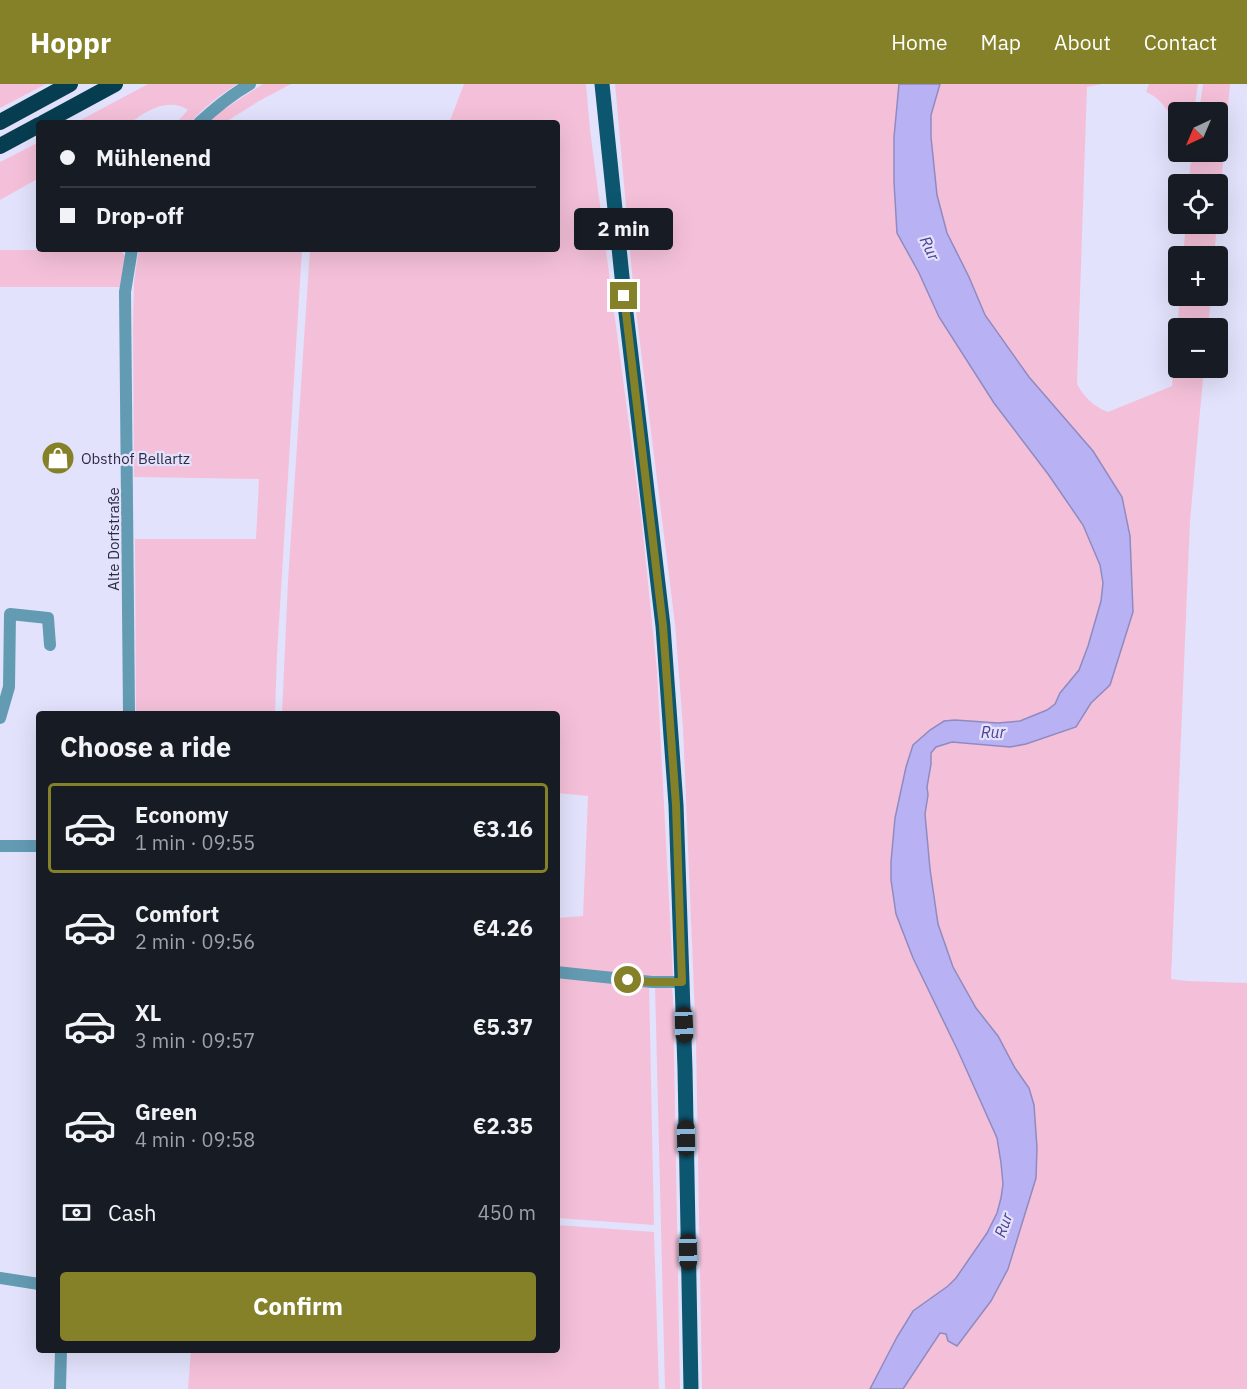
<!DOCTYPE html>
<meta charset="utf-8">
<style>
body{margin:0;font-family:"IBM Plex Sans",sans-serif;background:#20242c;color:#f1f3f6;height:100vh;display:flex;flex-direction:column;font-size:22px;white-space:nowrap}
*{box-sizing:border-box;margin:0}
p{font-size:20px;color:#9ea1a6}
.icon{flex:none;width:33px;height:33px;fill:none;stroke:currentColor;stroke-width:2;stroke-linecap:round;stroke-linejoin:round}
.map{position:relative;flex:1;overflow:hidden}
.drawer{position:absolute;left:36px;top:627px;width:524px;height:642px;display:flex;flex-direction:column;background:#171b24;border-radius:6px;box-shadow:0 6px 24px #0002}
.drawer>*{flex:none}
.guide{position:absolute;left:36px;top:36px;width:524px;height:132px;border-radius:6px;box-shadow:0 6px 24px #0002;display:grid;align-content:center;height:132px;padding:0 24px;background:#171b24}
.needle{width:39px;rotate:224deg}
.controls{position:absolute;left:1168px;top:18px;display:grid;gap:12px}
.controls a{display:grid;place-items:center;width:60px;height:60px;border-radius:6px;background:#171b24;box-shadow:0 6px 24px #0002;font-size:30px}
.end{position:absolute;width:27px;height:27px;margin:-14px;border:8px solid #848129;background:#fff;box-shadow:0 0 0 3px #fff}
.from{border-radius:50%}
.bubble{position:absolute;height:42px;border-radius:6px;background:#171b24;box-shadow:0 6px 24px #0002;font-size:20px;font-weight:700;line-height:42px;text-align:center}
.car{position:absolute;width:18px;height:36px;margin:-18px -9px;border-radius:8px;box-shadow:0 0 4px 2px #0007;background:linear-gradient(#222 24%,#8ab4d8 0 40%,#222 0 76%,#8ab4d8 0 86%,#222 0)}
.guide b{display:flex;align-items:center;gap:21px;height:57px;font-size:22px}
.guide b+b{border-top:2px solid #363941}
.guide i{width:15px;height:15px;background:#f1f3f6}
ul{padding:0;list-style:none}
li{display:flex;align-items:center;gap:18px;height:90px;margin:0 12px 9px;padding:0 12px;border:3px solid transparent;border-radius:6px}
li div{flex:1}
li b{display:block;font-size:22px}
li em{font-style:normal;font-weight:700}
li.selected{border-color:#848129}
li>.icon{width:54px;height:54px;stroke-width:1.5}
h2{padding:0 24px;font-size:27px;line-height:72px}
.pay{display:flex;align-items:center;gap:15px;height:66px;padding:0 24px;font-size:22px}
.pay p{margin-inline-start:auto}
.primary-button{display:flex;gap:12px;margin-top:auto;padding:12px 24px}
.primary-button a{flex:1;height:69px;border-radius:6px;background:#848129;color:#fff;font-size:24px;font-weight:700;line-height:69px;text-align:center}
header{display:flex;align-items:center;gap:36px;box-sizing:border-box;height:84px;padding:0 30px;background:#848129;color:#fff}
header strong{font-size:28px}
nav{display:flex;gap:33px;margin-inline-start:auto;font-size:21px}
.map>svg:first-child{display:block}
</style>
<header>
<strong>Hoppr</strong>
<nav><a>Home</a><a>Map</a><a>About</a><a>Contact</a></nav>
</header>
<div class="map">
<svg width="1247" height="1305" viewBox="0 0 1247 1305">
<rect width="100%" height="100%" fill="#e3e2fc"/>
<!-- green -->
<g fill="#f4c0d9">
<polygon points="0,0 46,0 0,24"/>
<path d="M 148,0 L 237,0 C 220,11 204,23 190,39 L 176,39 L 188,26 C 174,16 156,22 143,30 C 137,33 134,38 127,39 C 110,40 92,39 75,39 Z"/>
<polygon points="263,0 291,0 259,17 224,39 210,39 209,38 218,29"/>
<polygon points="464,0 586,0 590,46 641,431 657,587 673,892 649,895 557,885 557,834 583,832 588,712 557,709 556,630 282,630 288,497 310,165 556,165 556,39 449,39"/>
<polygon points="615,0 899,0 894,53 897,149 919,189 1083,441 1100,481 1103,499 1101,517 1088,562 1079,586 1060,609 1055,620 1047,626 1020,637 998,639 955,636 913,661 906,683 895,734 891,778 891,796 896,830 913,874 958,967 997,1054 1001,1079 1003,1100 1001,1114 997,1129 987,1149 956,1194 897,1253 870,1305 702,1305 696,956 683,644 675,540 634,211"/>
<path d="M 940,0 L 1101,0 L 1087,3 L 1077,300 C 1085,314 1093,322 1108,328 L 1172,302 L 1180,212 L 1211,212 L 1208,244 L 1179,244 L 1179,284 L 1204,284 L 1190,437 L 1171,895 L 1187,897 L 1247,899 L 1247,1305 L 903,1305 L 940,1249 L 946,1250 L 957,1261 L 991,1217 L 1008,1185 L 1019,1150 L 1036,1094 L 1034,1021 L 1029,1005 L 1015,984 L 998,952 L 976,924 L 953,883 L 938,840 L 930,785 L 925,730 L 928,711 L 927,703 L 928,693 L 931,680 L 931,669 L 936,663 L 952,658 L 1010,663 L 1026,660 L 1076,643 L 1091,619 L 1110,600 L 1133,528 L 1130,452 L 1122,413 L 1093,367 L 1029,293 L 985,231 L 969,193 L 947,149 L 937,111 L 931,53 L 931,31 Z"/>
<path d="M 1149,0 L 1198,0 L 1194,28 L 1179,28 L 1179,39 C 1167,29 1162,14 1146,8 Z"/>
<polygon points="1203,0 1230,0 1218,131 1218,100 1189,100 1190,82 1196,68 1218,68 1218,28 1199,28"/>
<polygon points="39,58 39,94 0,116 0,78"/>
<polygon points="1186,140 1217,140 1214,172 1183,172"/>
<polygon points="139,165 302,165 277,571 275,630 136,630 135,455 256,455 259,395 134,393 133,244 134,198"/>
<polygon points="0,166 120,166 126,173 121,203 0,203"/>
<polygon points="556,892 649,900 654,1141 557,1134"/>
<polygon points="666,900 672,905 673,913 680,1305 665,1305 655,901"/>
<polygon points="557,1141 654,1148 659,1305 188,1305 191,1266 556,1266"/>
</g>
<!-- water -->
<polygon fill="#b8b2f4" stroke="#8f8abf" stroke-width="1.5" points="899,0 940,0 931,31 931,53 937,111 947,149 969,193 985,231 1029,293 1093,367 1122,413 1130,452 1133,528 1110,601 1091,619 1076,643 1026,660 1010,663 952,658 936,663 931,669 931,680 927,703 928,711 925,730 930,785 938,840 953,883 976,924 998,952 1015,984 1029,1004 1034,1021 1037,1064 1036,1094 1008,1185 991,1217 957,1262 948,1257 946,1250 940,1249 903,1305 870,1305 897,1253 913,1227 948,1202 956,1194 987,1149 997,1129 1001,1114 1003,1100 1001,1079 997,1054 958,967 913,874 896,830 891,796 891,778 895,734 906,683 913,661 930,646 944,637 955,636 998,639 1020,637 1047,626 1055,620 1060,609 1079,586 1088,562 1101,517 1103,499 1100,481 1083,441 1048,390 994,319 939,233 919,189 897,149 894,98 894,53"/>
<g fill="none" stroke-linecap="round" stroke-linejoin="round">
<!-- minor -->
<g stroke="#639bb3" stroke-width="12">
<path d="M 199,39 C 215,24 231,11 250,0"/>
<polyline points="129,630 125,208 132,165"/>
<polyline points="0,634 9,603 10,530 48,534 50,561"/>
<polyline points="0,762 39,762"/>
<polyline points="556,888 652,898 682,898"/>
<polyline points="0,1194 39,1200"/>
<polyline points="60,1305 61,1266"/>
</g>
<!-- major -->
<polyline stroke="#0d566f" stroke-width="15" points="602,0 624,212 663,542 676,721 685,985 691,1305"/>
<!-- highway -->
<g stroke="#073d50" stroke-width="16">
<polyline points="0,38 70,0"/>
<polyline points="43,39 115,0"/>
<polyline points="0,62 39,41"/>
</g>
</g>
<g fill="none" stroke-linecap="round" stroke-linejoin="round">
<!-- route -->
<polyline stroke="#848129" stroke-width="8" points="624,212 663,542 676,721 682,898 651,898 628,896"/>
</g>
<!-- icons -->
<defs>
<g id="shop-disc" transform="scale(1.725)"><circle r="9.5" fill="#848129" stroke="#e3e2fc"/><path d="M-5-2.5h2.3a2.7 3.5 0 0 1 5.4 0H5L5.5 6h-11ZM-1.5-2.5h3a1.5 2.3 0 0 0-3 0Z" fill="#fff"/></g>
</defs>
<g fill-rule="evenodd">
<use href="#shop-disc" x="58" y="374"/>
</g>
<g text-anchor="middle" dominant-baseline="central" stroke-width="4.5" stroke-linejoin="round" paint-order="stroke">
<!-- poi labels -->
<g font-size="15" fill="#2e2b44" stroke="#e3e2fc" text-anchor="start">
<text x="81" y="374">Obsthof Bellartz</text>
</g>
<!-- street labels -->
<g font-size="15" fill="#2e2b44" stroke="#e3e2fc">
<text transform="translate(113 455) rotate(-90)">Alte Dorfstraße</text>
</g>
<!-- water labels -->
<g font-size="16" font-style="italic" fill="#4e418f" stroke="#e3e2fc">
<text transform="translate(930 164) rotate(64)">Rur</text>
<text x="993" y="648">Rur</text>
<text transform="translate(1003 1141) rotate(-70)">Rur</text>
</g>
</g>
</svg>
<div class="controls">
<a><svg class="needle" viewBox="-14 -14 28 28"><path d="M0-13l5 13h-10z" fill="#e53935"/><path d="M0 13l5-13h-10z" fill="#9ea1a6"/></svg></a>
<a><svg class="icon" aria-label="locate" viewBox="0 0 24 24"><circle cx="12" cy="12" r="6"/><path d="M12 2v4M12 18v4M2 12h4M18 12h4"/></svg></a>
<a>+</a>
<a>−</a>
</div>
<i class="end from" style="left:628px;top:896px"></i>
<i class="end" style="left:624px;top:212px"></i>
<div class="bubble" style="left:574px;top:124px;width:99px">2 min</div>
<i class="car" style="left:684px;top:941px;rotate:178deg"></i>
<i class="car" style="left:686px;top:1054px;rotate:359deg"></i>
<i class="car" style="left:688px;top:1168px;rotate:179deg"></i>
<div class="guide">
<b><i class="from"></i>Mühlenend</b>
<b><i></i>Drop-off</b>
</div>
<section class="drawer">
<h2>Choose a ride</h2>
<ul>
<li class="selected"><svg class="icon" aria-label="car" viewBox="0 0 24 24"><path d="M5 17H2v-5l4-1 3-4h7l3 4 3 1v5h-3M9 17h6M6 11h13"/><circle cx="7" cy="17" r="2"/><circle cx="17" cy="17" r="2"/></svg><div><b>Economy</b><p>1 min · 09:55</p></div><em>€3.16</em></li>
<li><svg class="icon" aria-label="car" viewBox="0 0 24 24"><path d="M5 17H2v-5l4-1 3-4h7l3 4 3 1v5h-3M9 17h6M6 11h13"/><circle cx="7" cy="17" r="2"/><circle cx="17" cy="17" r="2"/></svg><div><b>Comfort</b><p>2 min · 09:56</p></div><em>€4.26</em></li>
<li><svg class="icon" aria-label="car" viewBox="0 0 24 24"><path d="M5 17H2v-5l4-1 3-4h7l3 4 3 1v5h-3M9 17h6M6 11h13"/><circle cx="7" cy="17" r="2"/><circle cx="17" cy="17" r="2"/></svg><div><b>XL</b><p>3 min · 09:57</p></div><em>€5.37</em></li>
<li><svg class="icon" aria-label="car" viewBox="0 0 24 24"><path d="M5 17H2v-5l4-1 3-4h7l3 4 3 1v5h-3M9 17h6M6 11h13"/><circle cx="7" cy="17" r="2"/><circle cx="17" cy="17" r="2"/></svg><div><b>Green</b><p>4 min · 09:58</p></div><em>€2.35</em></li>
</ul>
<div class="pay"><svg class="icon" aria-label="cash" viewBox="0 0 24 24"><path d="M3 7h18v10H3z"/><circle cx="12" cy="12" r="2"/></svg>Cash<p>450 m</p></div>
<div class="primary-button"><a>Confirm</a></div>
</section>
</div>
